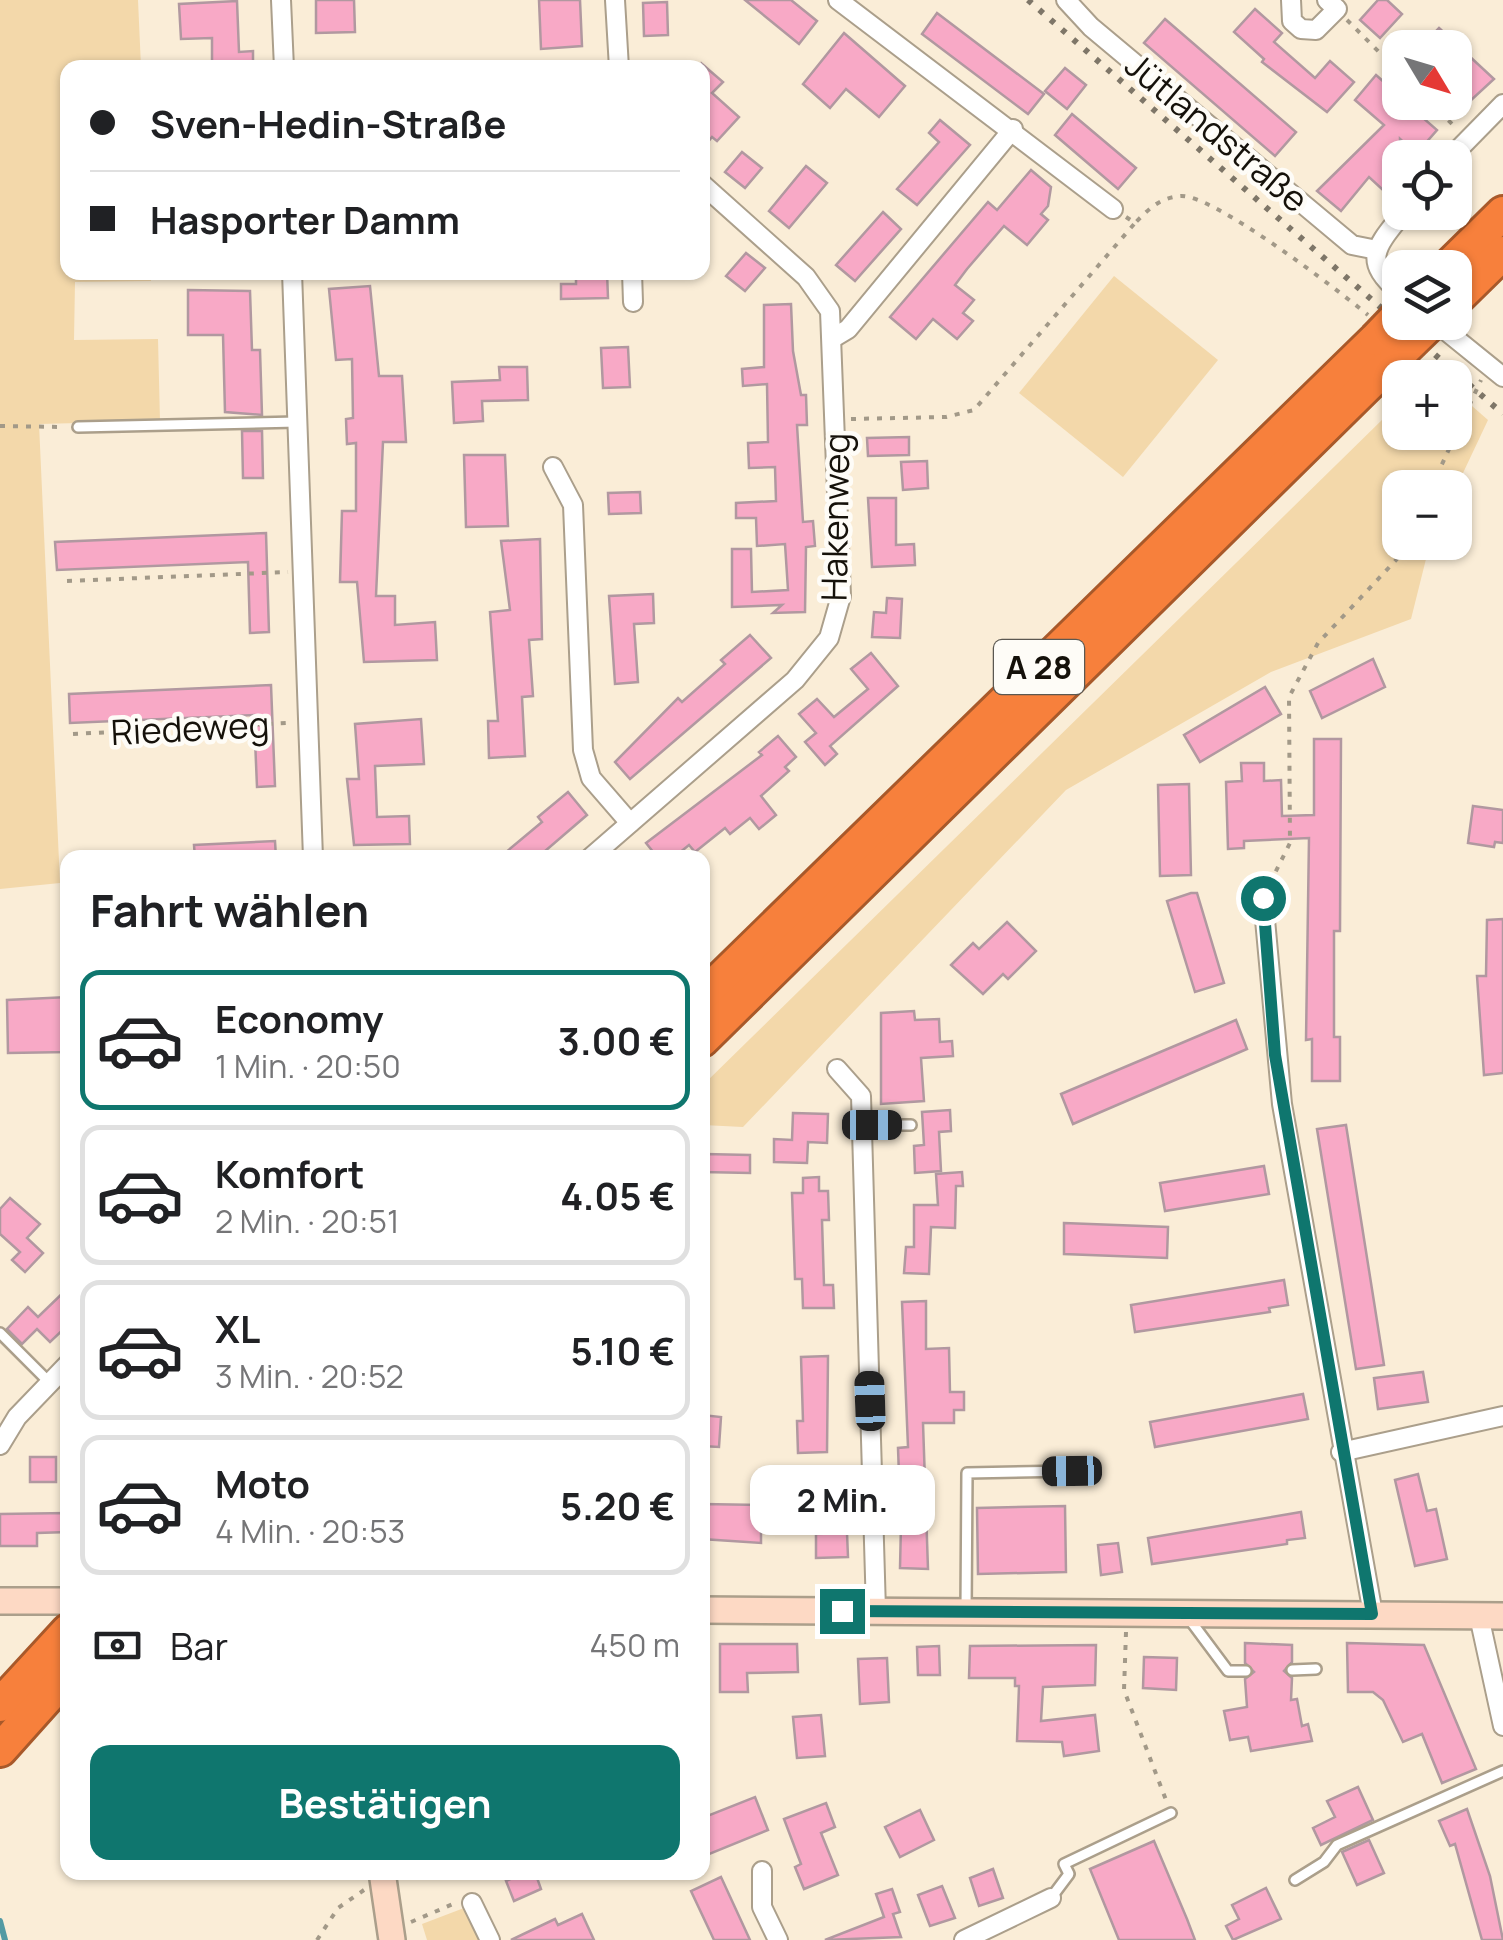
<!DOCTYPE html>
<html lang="de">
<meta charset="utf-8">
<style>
body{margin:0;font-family:Manrope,sans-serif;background:#f2f2f2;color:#202124;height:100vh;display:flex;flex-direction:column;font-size:38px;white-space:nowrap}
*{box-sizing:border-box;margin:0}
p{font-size:32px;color:#757577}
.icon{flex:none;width:55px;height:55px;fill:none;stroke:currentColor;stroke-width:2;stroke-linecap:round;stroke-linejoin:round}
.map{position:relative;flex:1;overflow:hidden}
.details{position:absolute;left:60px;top:850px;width:650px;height:1030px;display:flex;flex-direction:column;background:#fff;border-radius:20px;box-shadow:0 2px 8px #0004}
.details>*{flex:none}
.top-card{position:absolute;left:60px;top:60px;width:650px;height:220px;border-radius:20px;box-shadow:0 2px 8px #0004;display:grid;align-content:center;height:220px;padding:0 30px;background:#fff}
.needle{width:65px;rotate:128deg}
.controls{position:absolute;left:1382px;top:30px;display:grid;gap:20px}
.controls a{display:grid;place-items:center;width:90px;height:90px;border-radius:20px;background:#fff;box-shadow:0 2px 8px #0004;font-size:50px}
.end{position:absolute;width:45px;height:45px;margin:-22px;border:12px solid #0f766e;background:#fff;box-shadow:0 0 0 5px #fff}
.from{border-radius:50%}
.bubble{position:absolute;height:70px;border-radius:20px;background:#fff;box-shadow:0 2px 8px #0004;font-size:32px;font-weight:700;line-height:70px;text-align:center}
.car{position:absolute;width:30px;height:60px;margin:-30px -15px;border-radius:12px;box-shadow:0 0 8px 2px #0007;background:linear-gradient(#222 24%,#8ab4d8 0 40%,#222 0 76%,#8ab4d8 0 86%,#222 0)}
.top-card b{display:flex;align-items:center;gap:35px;height:95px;font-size:38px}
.top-card b+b{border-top:2px solid #e0e0e0}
.top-card i{width:25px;height:25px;background:#202124}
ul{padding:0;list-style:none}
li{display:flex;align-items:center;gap:30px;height:140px;margin:0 20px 15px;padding:0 10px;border:5px solid #e0e0e0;border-radius:20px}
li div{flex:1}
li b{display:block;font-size:38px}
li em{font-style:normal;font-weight:700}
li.on{border-color:#0f766e}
li>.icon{width:90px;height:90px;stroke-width:1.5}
h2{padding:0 30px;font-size:45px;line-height:120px}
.pay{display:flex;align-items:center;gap:25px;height:110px;padding:0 30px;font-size:38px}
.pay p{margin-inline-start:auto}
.primary-button{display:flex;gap:20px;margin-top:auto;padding:20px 30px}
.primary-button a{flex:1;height:115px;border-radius:20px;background:#0f766e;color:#fff;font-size:40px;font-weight:700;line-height:115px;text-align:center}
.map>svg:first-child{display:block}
</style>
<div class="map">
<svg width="1503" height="1940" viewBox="0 0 1503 1940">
<rect width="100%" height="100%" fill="#faedd7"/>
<!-- green -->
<g fill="#f3d8aa">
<polygon points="0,0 138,0 141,67 68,68 68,272 151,273 151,281 75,282 74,340 158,339 160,421 39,424 60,883 0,889"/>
<polygon points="1114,276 1218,360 1123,477 1019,393"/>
<polygon points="1455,402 1472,406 1488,420 1455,490 1400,488 1400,542 1430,543 1411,619 1271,672 1066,790 743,1127 703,1125 703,1085 1385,417 1400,409 1400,432 1455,432"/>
<polygon points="464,1908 479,1940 427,1940 422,1924"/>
</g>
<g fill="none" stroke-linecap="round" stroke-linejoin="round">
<!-- stream -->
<polyline stroke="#539aa3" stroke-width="6" points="0,1921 5,1940"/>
</g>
<!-- building -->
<g fill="#f8a9c6" stroke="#b198a0" stroke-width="2.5">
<polygon points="316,0 354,0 355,32 316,33"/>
<polygon points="539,0 580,0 582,46 541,49"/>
<polygon points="745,0 791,0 817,21 799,44"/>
<polygon points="1378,0 1387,0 1402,14 1380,38 1360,20"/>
<polygon points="237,1 239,52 253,51 253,68 212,68 212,38 181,39 179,4"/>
<polygon points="667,2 668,35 644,36 643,3"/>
<polygon points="1255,9 1282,33 1274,42 1315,78 1330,61 1354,82 1327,112 1262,62 1264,59 1234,32"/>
<polygon points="937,13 1044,94 1028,114 922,34"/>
<polygon points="1165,19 1296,132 1275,156 1144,43"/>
<polygon points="1439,28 1494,79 1455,115 1455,48 1420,48"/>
<polygon points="844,33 905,86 879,117 846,89 830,108 803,84"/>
<polygon points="702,64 723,82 712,93 739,117 717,141 712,137 702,149"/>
<polygon points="1065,68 1086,85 1067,109 1045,91"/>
<polygon points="1376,75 1393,90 1387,98 1408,117 1414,110 1437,130 1416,154 1400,139 1400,172 1383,190 1369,177 1341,211 1317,191 1384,125 1355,100"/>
<polygon points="1072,114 1136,168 1118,189 1055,135"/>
<polygon points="940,120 970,145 917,205 897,189 939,142 929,133"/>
<polygon points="742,152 762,168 745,188 725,172"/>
<polygon points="806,166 827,183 789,228 769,211"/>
<polygon points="1031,170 1051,187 1048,206 1041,214 1048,220 1027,245 1004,226 967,269 955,285 974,300 963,313 973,321 957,339 933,319 916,339 890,317 988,202 997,210"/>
<polygon points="883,212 901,229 855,281 836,265"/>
<polygon points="746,253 765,268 745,291 726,276"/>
<polygon points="576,272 607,272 608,298 561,299 561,284 576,284"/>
<polygon points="370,286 379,376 402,376 406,442 383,442 376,596 395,596 395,625 435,622 437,660 364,662 357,582 340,582 342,511 356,511 356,443 347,444 346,419 353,418 352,359 336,360 329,289"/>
<polygon points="188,290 250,291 252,350 260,350 262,415 225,412 223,335 188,335"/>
<polygon points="791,304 793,351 801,395 806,395 807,425 797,425 803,522 813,521 815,546 806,547 805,612 773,613 782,605 732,607 732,549 751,549 752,592 788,590 785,544 757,546 756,518 736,518 736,503 776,501 775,467 749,468 748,443 768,442 767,384 743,386 742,369 764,367 764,305"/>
<polygon points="628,347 630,387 603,388 601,348"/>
<polygon points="499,367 527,367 528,400 482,401 483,421 454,423 452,382 500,380"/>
<polygon points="242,431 262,431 263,478 243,478"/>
<polygon points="909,437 909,455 868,456 867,438"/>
<polygon points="464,455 505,455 508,526 466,527"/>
<polygon points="927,461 928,488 903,490 901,462"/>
<polygon points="640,492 641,513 609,514 608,493"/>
<polygon points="868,498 896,498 896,545 914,544 915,565 872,567"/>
<polygon points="266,533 269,632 250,633 248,562 57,570 55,542"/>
<polygon points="540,539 542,639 529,640 533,696 522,697 525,756 489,758 488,721 498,721 490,612 510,610 501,541"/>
<polygon points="653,594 654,623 634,624 638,682 615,684 609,596"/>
<polygon points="887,598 902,599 900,638 872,637 874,612 886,613"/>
<polygon points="750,635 771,658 630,779 615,762 678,698 682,702 725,664 721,660"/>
<polygon points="871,653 898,686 830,746 837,754 825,765 805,742 816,733 799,714 817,699 834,717 868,689 851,669"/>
<polygon points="1373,659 1385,687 1322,718 1310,691"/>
<polygon points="271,685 275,786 257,787 254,715 70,723 69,694"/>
<polygon points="1265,687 1281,714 1200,762 1184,735"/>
<polygon points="421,719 424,764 375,766 377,817 409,816 410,844 354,845 347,779 359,779 355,724"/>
<polygon points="778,736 796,757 785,767 789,771 761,796 776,815 759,829 750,818 730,834 725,828 695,852 689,845 673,858 658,858 646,843 762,755 759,752"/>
<polygon points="1314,739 1341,739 1340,931 1334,931 1334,1037 1340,1037 1340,1081 1312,1081 1312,1039 1306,1040 1309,838 1244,841 1244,848 1228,849 1226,782 1242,781 1241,763 1264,763 1264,781 1281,780 1282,816 1314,815"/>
<polygon points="1189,784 1191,875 1160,876 1158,785"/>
<polygon points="568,792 587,815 537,858 499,858 542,822 538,817"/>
<polygon points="1473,806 1503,810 1503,843 1495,842 1494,847 1468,843"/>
<polygon points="275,841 276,858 195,858 194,845"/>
<polygon points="1191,893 1197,893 1224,983 1195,992 1167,901"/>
<polygon points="1503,919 1503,1073 1484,1075 1477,976 1486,976 1487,920"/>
<polygon points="1007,922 1036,951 1008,979 1003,974 983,994 951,965 973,943 979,949"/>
<polygon points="68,997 68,1052 8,1053 7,1000"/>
<polygon points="914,1011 915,1020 939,1019 940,1042 952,1041 953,1056 921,1058 924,1101 881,1104 881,1013"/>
<polygon points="1236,1020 1247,1049 1073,1124 1061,1094"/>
<polygon points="950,1110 951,1131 939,1132 941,1171 915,1173 914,1146 924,1145 922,1112"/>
<polygon points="793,1113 828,1114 827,1143 808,1142 807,1163 774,1162 774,1139 792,1140"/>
<polygon points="1346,1125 1384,1365 1356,1369 1317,1129"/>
<polygon points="704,1154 750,1155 750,1173 703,1172"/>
<polygon points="1264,1166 1269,1194 1165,1211 1160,1183"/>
<polygon points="962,1172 963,1186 956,1186 955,1228 931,1227 929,1274 904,1273 906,1247 914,1247 914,1205 938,1205 936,1174"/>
<polygon points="819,1177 819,1191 828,1191 829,1220 822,1220 824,1285 833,1285 834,1308 803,1308 802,1279 795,1279 792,1193 803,1193 803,1178"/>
<polygon points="10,1198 40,1224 27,1238 43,1253 25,1272 12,1260 20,1252 0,1234 0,1209"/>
<polygon points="1064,1223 1168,1227 1167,1258 1064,1254"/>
<polygon points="1284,1280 1288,1305 1269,1308 1270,1312 1135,1332 1131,1305"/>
<polygon points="68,1288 68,1325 50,1342 37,1329 22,1344 7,1329 28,1307 38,1317"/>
<polygon points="926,1301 926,1349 949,1348 950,1392 964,1392 964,1410 954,1410 954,1423 923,1423 928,1569 900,1568 901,1524 895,1523 895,1503 900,1503 898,1448 908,1447 902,1302"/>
<polygon points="828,1356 827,1452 798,1453 797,1421 803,1421 801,1357"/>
<polygon points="1423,1372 1428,1402 1378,1409 1374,1378"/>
<polygon points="1303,1394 1308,1419 1155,1447 1150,1422"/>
<polygon points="702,1415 721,1417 719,1447 702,1446"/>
<rect x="30" y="1457" width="26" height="25"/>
<polygon points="1418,1474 1427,1511 1436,1509 1447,1559 1415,1566 1395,1480"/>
<polygon points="845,1475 846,1497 824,1499 823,1476"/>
<polygon points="702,1504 761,1505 761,1543 702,1539"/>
<polygon points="1065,1506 1066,1572 978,1574 977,1508"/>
<polygon points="1301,1512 1305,1538 1287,1540 1287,1544 1152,1564 1148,1538"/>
<polygon points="67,1513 68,1532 37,1533 37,1546 0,1546 0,1514"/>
<polygon points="847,1533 848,1557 816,1558 816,1534"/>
<polygon points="1118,1543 1122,1572 1101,1575 1098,1545"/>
<polygon points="1245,1643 1292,1645 1292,1662 1284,1671 1292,1678 1291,1700 1297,1699 1302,1726 1308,1724 1312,1741 1251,1751 1248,1737 1230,1740 1224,1711 1247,1707 1245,1679 1254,1672 1245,1663"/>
<polygon points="1347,1643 1424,1645 1476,1769 1442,1783 1422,1734 1403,1742 1383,1700 1373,1692 1348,1692"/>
<polygon points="720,1644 797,1644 798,1672 747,1673 748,1692 720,1692"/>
<polygon points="1096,1645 1095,1685 1043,1687 1041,1721 1095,1715 1099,1751 1064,1756 1062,1742 1017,1741 1019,1686 1015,1686 1015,1678 969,1678 970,1646"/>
<polygon points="939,1646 940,1675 918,1675 917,1647"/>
<polygon points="1144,1657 1177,1658 1176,1690 1143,1688"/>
<polygon points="887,1658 889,1702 860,1704 858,1659"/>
<polygon points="821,1715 825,1756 797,1758 793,1717"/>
<polygon points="1358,1787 1373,1820 1321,1845 1313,1828 1335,1817 1327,1801"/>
<polygon points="755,1797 768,1830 702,1857 702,1818"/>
<polygon points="826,1803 835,1827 821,1833 838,1875 804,1889 795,1867 801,1864 784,1819"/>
<polygon points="1467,1809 1490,1876 1503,1940 1482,1940 1455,1844 1450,1846 1439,1821"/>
<polygon points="920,1810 934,1840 900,1857 885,1827"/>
<polygon points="1369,1840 1384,1873 1357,1885 1342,1852"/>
<polygon points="1154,1841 1187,1919 1195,1940 1119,1940 1090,1869"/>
<polygon points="993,1869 1003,1898 979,1906 970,1878"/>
<polygon points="526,1872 535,1872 541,1889 514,1901 506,1881"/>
<polygon points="721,1877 750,1940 714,1940 691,1891"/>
<polygon points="942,1886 955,1918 930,1926 918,1895"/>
<polygon points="1266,1888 1281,1919 1233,1940 1226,1926 1239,1919 1232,1905"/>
<polygon points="892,1889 900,1912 893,1914 901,1937 825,1940 884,1917 876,1894"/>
<polygon points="582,1914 594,1940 511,1940 555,1919 558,1925"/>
</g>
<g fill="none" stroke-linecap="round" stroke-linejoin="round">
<!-- service casing -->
<g stroke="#ab9f8b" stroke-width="14">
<g id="service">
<polyline points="78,427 297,422"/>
<polyline points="861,1125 911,1125"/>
<polyline points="0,1333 50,1383"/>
<polyline points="966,1611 967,1473 1071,1471"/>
<polyline points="1190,1620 1228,1671 1246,1671"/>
<polyline points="1292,1670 1316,1669"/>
<polyline points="1295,1880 1324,1862 1337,1845 1503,1771"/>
<polyline points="1051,1898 1069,1874 1064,1864 1171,1813"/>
</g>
</g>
<!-- minor casing -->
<g stroke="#ab9f8b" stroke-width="22">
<g id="minor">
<polyline points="281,0 284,68"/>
<polyline points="615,0 619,68"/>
<polyline points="838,0 1113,209"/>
<polyline points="1066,0 1091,27 1352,245 1377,250"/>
<polyline points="1291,0 1292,21 1301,29 1316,30 1337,9 1327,0"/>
<polyline points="1450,158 1503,104"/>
<polyline points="292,272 313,858"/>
<polyline points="632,272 633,302"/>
<path d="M 1400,293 C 1361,260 1376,247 1404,212"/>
<polyline points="1435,322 1503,377"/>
<polyline points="833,338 848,329 1013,129"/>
<polyline points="553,467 573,505 583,750 591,778 630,823"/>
<polyline points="590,858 795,680 829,638 841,596 830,311 806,277 702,184"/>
<polyline points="1263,898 1282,1104 1373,1614"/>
<polyline points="837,1069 861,1096 876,1611"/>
<polyline points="0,1445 17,1417 68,1364"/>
<polyline points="1341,1452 1503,1416"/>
<polyline points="1479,1616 1503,1726"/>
<polyline points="762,1871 762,1907 778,1940"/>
<polyline points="472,1903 490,1940"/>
<polyline points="964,1940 1051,1898"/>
</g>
</g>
<!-- secondary casing -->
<g stroke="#ab9f8b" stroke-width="30">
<g id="secondary">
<polyline points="0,1601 68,1601"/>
<polyline points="702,1610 1503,1616"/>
<polyline points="382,1872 392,1940"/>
</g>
</g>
<!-- motorway casing -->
<g stroke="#a8592a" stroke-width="38">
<g id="motorway">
<polyline points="1447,268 1503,213"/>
<polyline points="1455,300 1503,253"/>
<polyline points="702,997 1376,339"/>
<polyline points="702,1040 1396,357"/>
<polyline points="0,1705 68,1631"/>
<polyline points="0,1750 68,1674"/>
</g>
</g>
<!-- path -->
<g stroke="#a29988" stroke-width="4" stroke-dasharray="5 8" stroke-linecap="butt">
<polyline points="1347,20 1400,73"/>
<polyline points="1430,102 1455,127"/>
<path d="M 1126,217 L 1135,223 C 1149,209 1159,198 1180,196 C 1212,193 1339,291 1368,315"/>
<polyline points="1424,364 1440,378"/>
<polyline points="1455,390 1466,400"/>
<polyline points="851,419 946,417 974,410 1135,223"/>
<polyline points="0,426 63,427"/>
<polyline points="1431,488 1481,380"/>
<polyline points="67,581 288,572"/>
<polyline points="73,734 288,723"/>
<polyline points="1270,883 1290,843 1289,697 1318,643 1397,559 1405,542"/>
<polyline points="1126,1632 1124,1690 1166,1800"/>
<polyline points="411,1922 453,1904"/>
<polyline points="317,1940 338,1908 364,1890"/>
</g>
<!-- service -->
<use href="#service" stroke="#fff" stroke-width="9"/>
<!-- minor -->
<use href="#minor" stroke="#fff" stroke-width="18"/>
<!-- secondary -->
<use href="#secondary" stroke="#fdd9c4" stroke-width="25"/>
<!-- motorway -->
<use href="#motorway" stroke="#f7803c" stroke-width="32"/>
<!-- rail -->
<polyline stroke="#7e7668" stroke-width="6" stroke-dasharray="5 10" stroke-linecap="butt" points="1028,0 1503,414"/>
<!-- motorway-bridge casing -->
<g stroke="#a8592a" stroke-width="38" stroke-linecap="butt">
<g id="motorway-bridge">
<polyline points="1376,339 1400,314"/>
<polyline points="1396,357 1432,322"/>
</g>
</g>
<!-- motorway-bridge -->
<use href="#motorway-bridge" stroke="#f7803c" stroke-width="32"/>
</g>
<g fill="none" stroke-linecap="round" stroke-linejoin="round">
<!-- route -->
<polyline stroke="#0f766e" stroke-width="12" points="842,1611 1372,1614 1275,1055 1263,898"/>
</g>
<g text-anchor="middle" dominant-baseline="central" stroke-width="9" stroke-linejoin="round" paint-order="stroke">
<!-- shield labels -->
<rect fill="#fefcf7" stroke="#5b5851" stroke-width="2.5" x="994" y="640" width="90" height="54" rx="8"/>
<g font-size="32" font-weight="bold" fill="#15110a">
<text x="1039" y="667">A 28</text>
</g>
<!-- street labels -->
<g font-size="35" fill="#15110a" stroke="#fefcf7">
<text transform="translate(1217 132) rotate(40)">Jütlandstraße</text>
<text transform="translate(835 517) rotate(-89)">Hakenweg</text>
<text transform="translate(190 728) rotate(-3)">Riedeweg</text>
</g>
</g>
</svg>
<div class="controls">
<a><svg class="needle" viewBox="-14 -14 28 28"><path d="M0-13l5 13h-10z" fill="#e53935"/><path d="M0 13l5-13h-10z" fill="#757577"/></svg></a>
<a><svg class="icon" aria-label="locate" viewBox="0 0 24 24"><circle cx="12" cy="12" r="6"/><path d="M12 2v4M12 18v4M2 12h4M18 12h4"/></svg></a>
<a><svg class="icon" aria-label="layers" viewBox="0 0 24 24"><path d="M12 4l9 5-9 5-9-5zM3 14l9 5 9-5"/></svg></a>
<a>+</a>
<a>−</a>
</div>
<i class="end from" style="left:1263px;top:898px"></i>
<i class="end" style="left:842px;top:1611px"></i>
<div class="bubble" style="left:750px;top:1465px;width:185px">2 Min.</div>
<i class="car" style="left:872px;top:1125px;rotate:90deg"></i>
<i class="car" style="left:870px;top:1401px;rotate:358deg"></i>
<i class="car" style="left:1072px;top:1471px;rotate:269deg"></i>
<div class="top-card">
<b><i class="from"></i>Sven-Hedin-Straße</b>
<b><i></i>Hasporter Damm</b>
</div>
<section class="details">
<h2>Fahrt wählen</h2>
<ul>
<li class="on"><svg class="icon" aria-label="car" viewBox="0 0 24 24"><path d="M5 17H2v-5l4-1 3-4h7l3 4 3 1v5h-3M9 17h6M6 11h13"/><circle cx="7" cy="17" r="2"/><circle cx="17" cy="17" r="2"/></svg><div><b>Economy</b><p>1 Min. · 20:50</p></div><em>3.00 €</em></li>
<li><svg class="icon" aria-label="car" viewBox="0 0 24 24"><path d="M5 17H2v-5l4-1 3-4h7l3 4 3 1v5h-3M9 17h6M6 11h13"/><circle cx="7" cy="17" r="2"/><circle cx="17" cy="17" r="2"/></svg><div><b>Komfort</b><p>2 Min. · 20:51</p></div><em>4.05 €</em></li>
<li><svg class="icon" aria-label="car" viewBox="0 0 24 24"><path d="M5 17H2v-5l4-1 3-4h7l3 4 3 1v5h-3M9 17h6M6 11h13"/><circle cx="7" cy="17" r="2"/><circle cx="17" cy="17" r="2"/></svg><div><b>XL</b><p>3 Min. · 20:52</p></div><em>5.10 €</em></li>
<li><svg class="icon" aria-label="car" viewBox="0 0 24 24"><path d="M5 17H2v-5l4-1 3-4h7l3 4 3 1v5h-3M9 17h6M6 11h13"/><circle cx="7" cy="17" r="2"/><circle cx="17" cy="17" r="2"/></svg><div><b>Moto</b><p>4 Min. · 20:53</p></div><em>5.20 €</em></li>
</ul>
<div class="pay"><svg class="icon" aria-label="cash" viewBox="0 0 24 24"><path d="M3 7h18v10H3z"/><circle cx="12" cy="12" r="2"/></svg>Bar<p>450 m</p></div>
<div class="primary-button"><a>Bestätigen</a></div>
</section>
</div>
